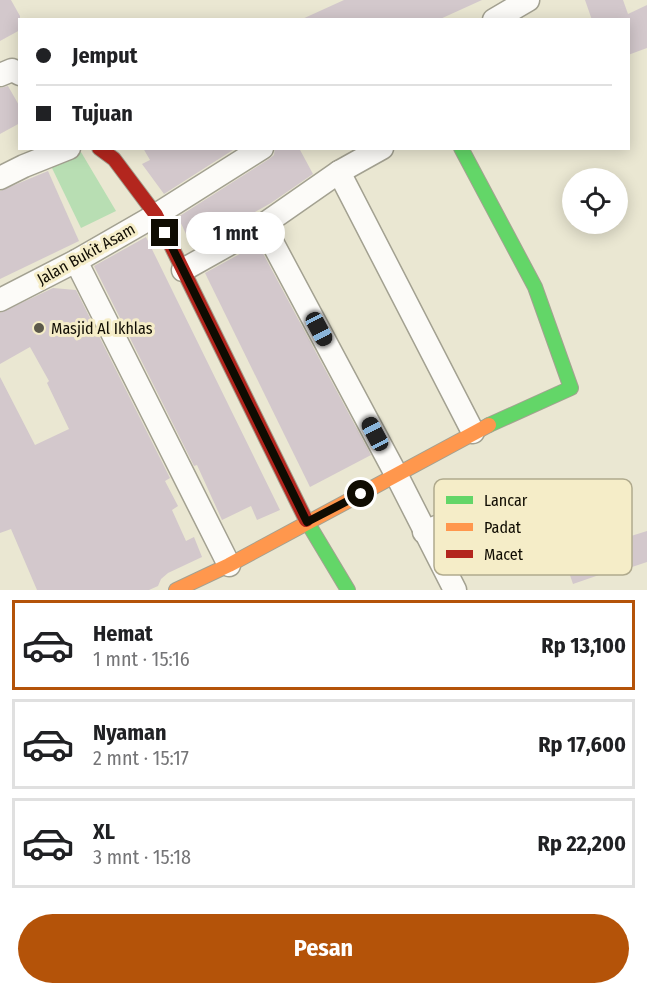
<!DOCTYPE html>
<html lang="id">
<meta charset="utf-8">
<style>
body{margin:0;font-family:"Fira Sans Condensed",sans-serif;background:#f2f2f2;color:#202124;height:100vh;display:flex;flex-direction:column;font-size:22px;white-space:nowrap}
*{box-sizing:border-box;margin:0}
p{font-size:20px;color:#757577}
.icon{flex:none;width:33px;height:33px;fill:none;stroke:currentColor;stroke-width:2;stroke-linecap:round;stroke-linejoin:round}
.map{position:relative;height:590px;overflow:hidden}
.drawer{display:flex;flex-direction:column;background:#fff;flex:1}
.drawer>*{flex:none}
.top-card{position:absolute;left:18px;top:18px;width:612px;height:132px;border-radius:0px;box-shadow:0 3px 15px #0003;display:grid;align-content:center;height:132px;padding:0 18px;background:#fff}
.controls{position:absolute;left:562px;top:168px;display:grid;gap:12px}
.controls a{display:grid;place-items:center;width:66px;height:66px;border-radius:50%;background:#fff;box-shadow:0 3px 15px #0003;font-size:30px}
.end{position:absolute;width:27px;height:27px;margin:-14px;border:8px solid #0f0c02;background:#fff;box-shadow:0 0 0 3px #fff}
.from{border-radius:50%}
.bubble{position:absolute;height:42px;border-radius:21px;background:#fff;box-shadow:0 3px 15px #0003;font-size:20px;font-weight:700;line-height:42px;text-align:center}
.car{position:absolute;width:18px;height:36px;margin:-18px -9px;border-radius:8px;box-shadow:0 0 4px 2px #0007;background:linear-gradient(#222 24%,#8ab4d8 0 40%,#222 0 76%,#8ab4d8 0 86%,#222 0)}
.top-card b{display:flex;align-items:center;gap:21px;height:57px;font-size:22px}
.top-card b+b{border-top:2px solid #e0e0e0}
.top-card i{width:15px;height:15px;background:#202124}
ul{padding:10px 0 0;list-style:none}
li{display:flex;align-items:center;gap:18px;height:90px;margin:0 12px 9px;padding:0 6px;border:3px solid #e0e0e0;border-radius:0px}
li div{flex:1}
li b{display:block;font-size:22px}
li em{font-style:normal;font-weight:700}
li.current{border-color:#b45309}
li>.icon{width:54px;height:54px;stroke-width:1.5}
.primary-button{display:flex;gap:12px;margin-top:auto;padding:12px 18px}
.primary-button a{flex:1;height:69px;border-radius:36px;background:#b45309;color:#fff;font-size:24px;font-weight:700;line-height:69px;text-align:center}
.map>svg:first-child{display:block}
</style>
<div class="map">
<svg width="647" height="590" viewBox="0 0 647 590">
<rect width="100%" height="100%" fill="#eae7d2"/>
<!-- green -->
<polygon fill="#b8deb3" points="81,152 116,211 81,228 51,166"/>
<!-- building -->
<g fill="#d3c8cc">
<polygon points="0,0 11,0 20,16 20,30 0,41"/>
<polygon points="344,0 482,0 438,20 300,20"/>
<polygon points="585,0 623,0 628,14 647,5 647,48 628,55 628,20 592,20"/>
<polygon points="8,86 20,107 20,123 0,134 0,88"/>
<polygon points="143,148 236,148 164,194 142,164 150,160"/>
<polygon points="275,148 299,148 313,174 271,203 246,217 247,219 193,249 178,217 269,159 274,155"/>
<polygon points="48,171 79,241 0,279 0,191"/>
<polygon points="146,237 280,510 257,520 251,506 222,520 197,465 194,466 94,266"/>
<polygon points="258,244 371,455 310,487 205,273"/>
<polygon points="53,288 76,290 170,478 165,481 178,506 172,510 186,541 194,537 202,557 168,573 161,579 158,586 149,590 37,590 11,529 0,533 0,377 35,445 69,429 47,383 49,381 30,347 0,364 0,313"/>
<polygon points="647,531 647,562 626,569 625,566 573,584 562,552 568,543 592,535 596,547"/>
</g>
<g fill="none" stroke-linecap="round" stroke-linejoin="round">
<!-- street casing -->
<g stroke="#a3a191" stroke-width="25">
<g id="street">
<polyline points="494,20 528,0"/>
<polyline points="0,75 12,70 20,74"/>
<polyline points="339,172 473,432"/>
<polyline points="0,178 24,166 69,148"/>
<polyline points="263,225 397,476 455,590"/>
<polyline points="76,261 229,565"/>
<polyline points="183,270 263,225 339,172 382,148"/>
<polyline points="0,300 76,261 156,215 262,148"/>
<polyline points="424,532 454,520 470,530 496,533 521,549 538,547 555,541"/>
</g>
</g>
<!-- fast casing -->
<g stroke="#a3a191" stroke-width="16">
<g id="fast">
<polyline points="461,148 535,287 571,388 489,425"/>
<polyline points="306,520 348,590"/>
</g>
</g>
<!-- slow casing -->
<g stroke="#a3a191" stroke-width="16">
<polyline id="slow" points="176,590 229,565 489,425"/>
</g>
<!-- jam casing -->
<g stroke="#a3a191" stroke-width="16">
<polyline id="jam" points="99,148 114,159 156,215 306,520"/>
</g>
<!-- street -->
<use href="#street" stroke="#fcfbf8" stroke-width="22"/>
<!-- fast -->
<use href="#fast" stroke="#63d668" stroke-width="14"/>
<!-- slow -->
<use href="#slow" stroke="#ff974d" stroke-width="14"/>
<!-- jam -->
<use href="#jam" stroke="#b3261e" stroke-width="14"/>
</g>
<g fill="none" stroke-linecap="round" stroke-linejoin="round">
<!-- route -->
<polyline stroke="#0f0c02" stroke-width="8" points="165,233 307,522 361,494"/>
</g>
<!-- markers -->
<circle fill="#5c594b" stroke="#f5edc8" stroke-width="2" cx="39" cy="328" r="6"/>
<g text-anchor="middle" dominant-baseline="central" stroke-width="6" stroke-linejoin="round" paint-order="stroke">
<!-- street labels -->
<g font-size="16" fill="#0f0c02" stroke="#f5edc8">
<text transform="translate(86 254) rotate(-29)">Jalan Bukit Asam</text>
</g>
<!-- poi labels -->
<g font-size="16" fill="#0f0c02" stroke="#f5edc8" text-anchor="start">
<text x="51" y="328">Masjid Al Ikhlas</text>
</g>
</g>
<!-- legend -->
<rect x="434" y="479" width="198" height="96" rx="9" fill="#f5edc8" stroke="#b0aa8d" stroke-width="1.5"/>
<rect x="446" y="496" width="27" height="8" fill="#63d668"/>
<rect x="446" y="523" width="27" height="8" fill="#ff974d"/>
<rect x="446" y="550" width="27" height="8" fill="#b3261e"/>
<g font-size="16" fill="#0f0c02">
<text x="484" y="506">Lancar</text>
<text x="484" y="533">Padat</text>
<text x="484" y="560">Macet</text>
</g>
</svg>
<div class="controls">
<a><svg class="icon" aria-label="locate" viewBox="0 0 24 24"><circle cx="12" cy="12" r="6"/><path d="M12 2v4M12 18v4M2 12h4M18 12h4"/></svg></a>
</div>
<i class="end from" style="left:361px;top:494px"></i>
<i class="end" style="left:165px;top:233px"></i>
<div class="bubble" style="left:186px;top:212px;width:99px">1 mnt</div>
<i class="car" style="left:319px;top:329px;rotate:152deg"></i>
<i class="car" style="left:375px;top:434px;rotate:332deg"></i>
<div class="top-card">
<b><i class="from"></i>Jemput</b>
<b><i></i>Tujuan</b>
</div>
</div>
<section class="drawer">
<ul>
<li class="current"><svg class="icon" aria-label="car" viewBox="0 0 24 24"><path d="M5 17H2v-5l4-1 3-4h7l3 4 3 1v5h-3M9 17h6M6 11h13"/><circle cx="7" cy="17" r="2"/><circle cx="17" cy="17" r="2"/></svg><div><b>Hemat</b><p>1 mnt · 15:16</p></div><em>Rp 13,100</em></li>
<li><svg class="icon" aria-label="car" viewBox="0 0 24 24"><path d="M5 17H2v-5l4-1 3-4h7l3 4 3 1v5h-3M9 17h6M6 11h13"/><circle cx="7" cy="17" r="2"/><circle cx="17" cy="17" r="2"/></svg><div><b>Nyaman</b><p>2 mnt · 15:17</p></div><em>Rp 17,600</em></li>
<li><svg class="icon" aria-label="car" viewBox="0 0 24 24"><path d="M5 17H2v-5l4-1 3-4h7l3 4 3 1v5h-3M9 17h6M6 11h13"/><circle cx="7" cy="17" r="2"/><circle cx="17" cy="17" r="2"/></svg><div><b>XL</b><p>3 mnt · 15:18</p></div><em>Rp 22,200</em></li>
</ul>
<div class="primary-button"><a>Pesan</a></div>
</section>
